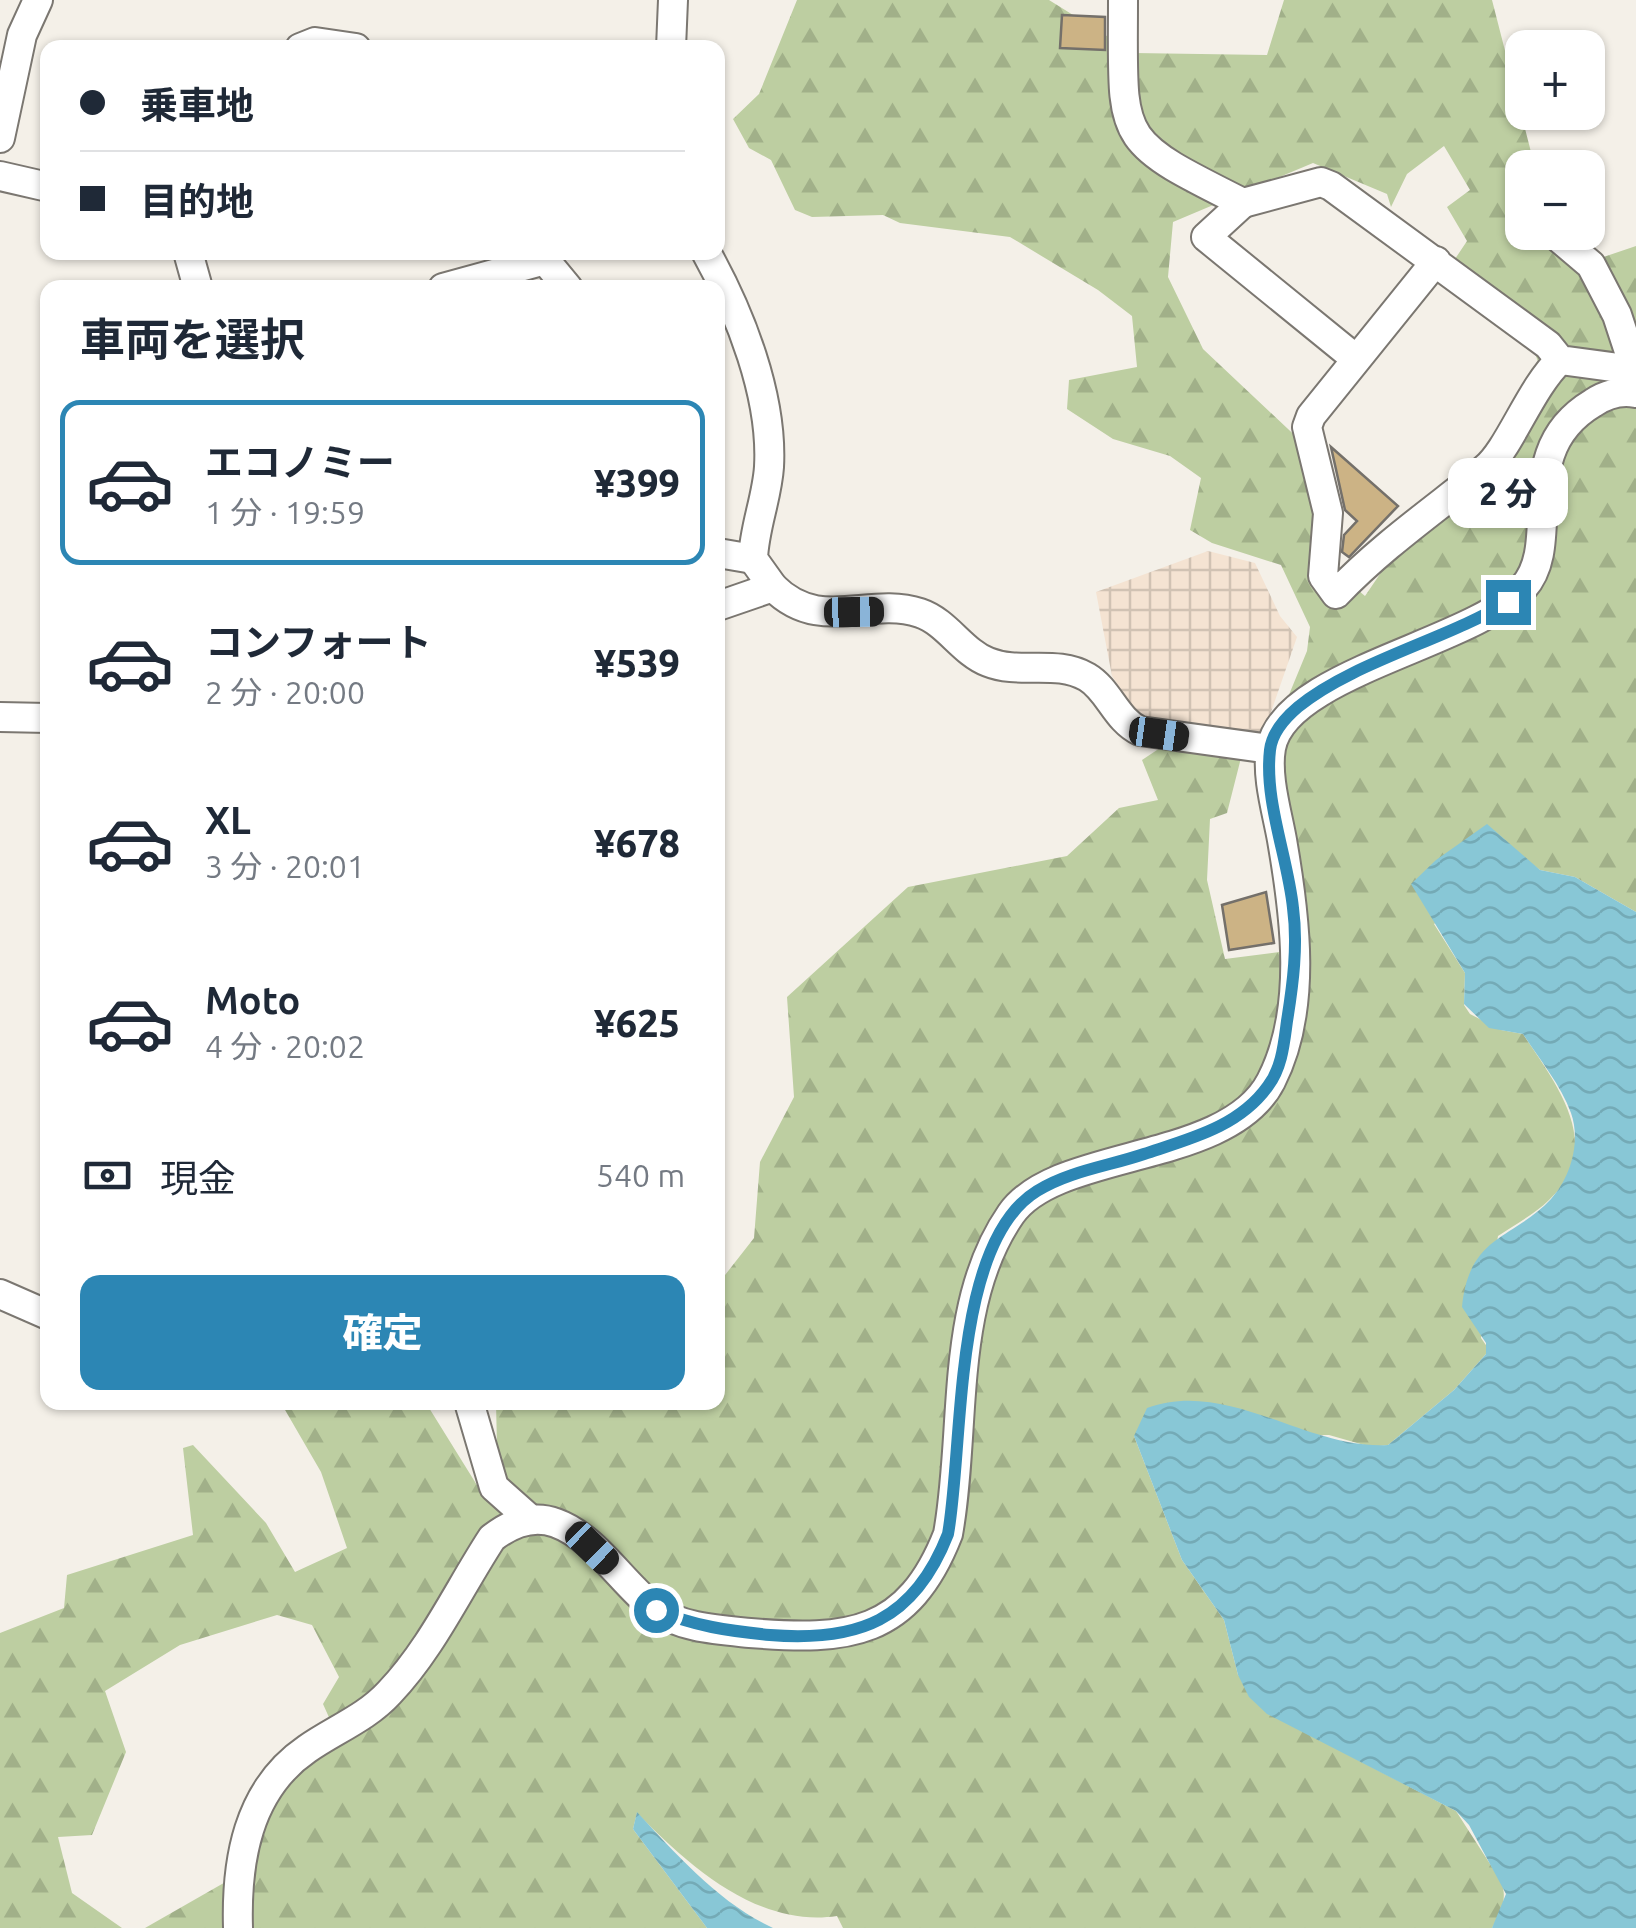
<!DOCTYPE html>
<html lang="ja">
<meta charset="utf-8">
<style>
body{margin:0;font-family:Ubuntu,"Noto Sans JP",sans-serif;background:#f6f6f7;color:#1f2937;height:100vh;display:flex;flex-direction:column;font-size:38px;white-space:nowrap}
*{box-sizing:border-box;margin:0}
p{font-size:32px;color:#747a83}
.icon{flex:none;width:55px;height:55px;fill:none;stroke:currentColor;stroke-width:2;stroke-linecap:round;stroke-linejoin:round}
.map{position:relative;flex:1;overflow:hidden}
.details{position:absolute;left:40px;top:280px;width:685px;height:1130px;display:flex;flex-direction:column;background:#fff;border-radius:20px;box-shadow:0 2px 8px #0004}
.details>*{flex:none}
.top-card{position:absolute;left:40px;top:40px;width:685px;height:220px;border-radius:20px;box-shadow:0 2px 8px #0004;display:grid;align-content:center;height:220px;padding:0 40px;background:#fff}
.buttons{position:absolute;left:1505px;top:30px;display:grid;gap:20px}
.buttons a{display:grid;place-items:center;width:100px;height:100px;border-radius:20px;background:#fff;box-shadow:0 2px 8px #0004;font-size:50px}
.end{position:absolute;width:45px;height:45px;margin:-22px;border:12px solid #2c86b4;background:#fff;box-shadow:0 0 0 5px #fff}
.from{border-radius:50%}
.bubble{position:absolute;height:70px;border-radius:20px;background:#fff;box-shadow:0 2px 8px #0004;font-size:32px;font-weight:800;line-height:70px;text-align:center}
.car{position:absolute;width:30px;height:60px;margin:-30px -15px;border-radius:12px;box-shadow:0 0 8px 2px #0007;background:linear-gradient(#222 24%,#8ab4d8 0 40%,#222 0 76%,#8ab4d8 0 86%,#222 0)}
.top-card b{display:flex;align-items:center;gap:35px;height:95px;font-size:38px}
.top-card b+b{border-top:2px solid #e0e1e3}
.top-card i{width:25px;height:25px;background:#1f2937}
ul{padding:0;list-style:none}
li{display:flex;align-items:center;gap:30px;height:165px;margin:0 20px 15px;padding:0 20px;border:5px solid transparent;border-radius:20px}
li div{flex:1}
li b{display:block;font-size:38px}
li em{font-style:normal;font-weight:800}
li.current{border-color:#2c86b4}
li>.icon{width:90px;height:90px;stroke-width:1.5}
h2{padding:0 40px;font-size:45px;line-height:120px}
.pay{display:flex;align-items:center;gap:25px;height:110px;padding:0 40px;font-size:38px}
.pay p{margin-inline-start:auto}
.action{display:flex;gap:20px;margin-top:auto;padding:20px 40px}
.action a{flex:1;height:115px;border-radius:20px;background:#2c86b4;color:#fff;font-size:40px;font-weight:800;line-height:115px;text-align:center}
.map>svg:first-child{display:block}
</style>
<div class="map">
<svg width="1636" height="1928" viewBox="0 0 1636 1928">
<defs>
<pattern id="industrial-grid" width="8" height="8" patternUnits="userSpaceOnUse" patternTransform="scale(2.5)"><rect width="8" height="8" fill="#f4e3d2"/><path d="M0 4h8M4 0v8" fill="none" stroke="#d0c2b3"/></pattern>
<pattern id="forest-firs" width="22" height="20" patternUnits="userSpaceOnUse" patternTransform="scale(2.5)"><rect width="22" height="20" fill="#bdcea1"/><path d="M5 1l3.5 6h-7zM16 11l3.5 6h-7z" fill="#a1b089"/></pattern>
<pattern id="water-waves" width="16" height="10" patternUnits="userSpaceOnUse" patternTransform="scale(2.5)"><rect width="16" height="10" fill="#88c7d6"/><path d="M0 5q4-4 8 0t8 0" fill="none" stroke="#74aab6"/></pattern>
</defs>
<rect width="100%" height="100%" fill="#f4f0e8"/>
<!-- industrial -->
<polygon fill="url(#industrial-grid)" points="1208,551 1255,563 1280,616 1297,637 1260,744 1141,720 1112,676 1096,592"/>
<!-- forest -->
<path fill="url(#forest-firs)" fill-rule="evenodd" d="M 797,0 L 1049,0 L 1134,53 L 1267,55 L 1284,0 L 1492,0 L 1531,152 L 1530,167 L 1522,168 L 1522,232 L 1547,233 L 1571,268 L 1636,246 L 1636,912 L 1575,877 L 1540,870 L 1519,855 L 1434,924 L 1465,973 L 1464,1005 L 1470,1014 L 1501,1030 L 1523,1034 C 1555,1083 1607,1146 1549,1200 C 1535,1214 1514,1225 1498,1236 L 1481,1338 L 1488,1348 L 1486,1354 L 1454,1390 L 1388,1445 L 1371,1447 L 1329,1435 L 1134,1436 L 1182,1560 L 1224,1620 L 1238,1675 L 1295,1727 L 1456,1811 L 1501,1881 C 1508,1899 1501,1912 1492,1928 L 843,1928 L 837,1916 C 757,1928 688,1865 637,1813 L 633,1829 L 707,1928 L 145,1928 L 250,1868 L 254,1798 L 332,1724 L 323,1704 L 339,1677 L 312,1625 L 277,1615 L 180,1645 L 105,1691 L 126,1752 L 92,1835 L 58,1837 L 72,1893 L 122,1928 L 0,1928 L 0,1633 L 64,1608 L 67,1575 L 193,1535 L 183,1448 L 193,1445 L 266,1523 L 295,1572 L 347,1548 L 321,1472 L 281,1403 L 426,1403 L 480,1490 L 497,1447 L 496,1403 L 718,1402 L 718,1284 L 754,1238 L 760,1162 L 794,1097 L 787,997 L 908,887 L 1067,856 L 1119,808 L 1158,800 L 1142,760 L 1172,740 L 1242,754 L 1227,813 L 1210,819 L 1207,880 L 1225,959 L 1287,951 L 1277,775 L 1286,702 L 1307,651 L 1310,627 L 1281,565 L 1212,543 L 1190,530 L 1201,478 L 1170,456 L 1113,439 L 1067,409 L 1069,380 L 1137,367 L 1132,316 L 1098,290 L 1010,237 L 900,223 L 883,215 L 812,217 L 795,210 L 771,160 L 749,148 L 733,119 L 759,94 ZM 1444,146 L 1470,190 L 1447,207 L 1467,241 L 1451,265 L 1518,306 L 1541,370 L 1498,427 L 1481,495 L 1412,527 L 1365,596 L 1318,557 L 1323,462 L 1203,349 L 1168,277 L 1173,222 L 1313,163 L 1387,194 L 1391,207 L 1407,174 Z"/>
<!-- water -->
<g fill="url(#water-waves)">
<path d="M 1487,824 L 1540,870 L 1575,877 L 1636,912 L 1636,1928 L 1492,1928 L 1506,1894 L 1469,1825 L 1456,1811 L 1267,1714 L 1249,1697 L 1238,1675 L 1224,1620 L 1182,1560 L 1134,1436 L 1147,1408 C 1228,1378 1307,1450 1388,1445 L 1454,1390 L 1486,1354 L 1486,1343 L 1462,1307 C 1469,1234 1513,1240 1551,1199 C 1571,1177 1581,1141 1571,1113 C 1561,1085 1539,1059 1523,1034 L 1489,1028 L 1464,1004 L 1465,973 L 1411,884 L 1436,860 Z"/>
<path d="M 637,1812 C 677,1855 719,1903 773,1928 L 707,1928 L 633,1829 Z"/>
</g>
<!-- building -->
<g fill="#ccb385" stroke="#74706a" stroke-width="2.5">
<polygon points="1062,15 1105,17 1105,50 1060,48"/>
<polygon points="1331,447 1398,506 1349,557 1342,552 1344,535 1357,521 1345,510"/>
<polygon points="1266,892 1274,943 1229,950 1222,905"/>
</g>
<g fill="none" stroke-linecap="round" stroke-linejoin="round">
<!-- minor casing -->
<g stroke="#7b7771" stroke-width="32">
<g id="minor">
<path d="M 1123,0 C 1123,143 1113,138 1243,203 L 1321,182 L 1331,186 L 1548,345 L 1560,360 L 1634,370"/>
<polyline points="300,48 315,42 356,48"/>
<polyline points="671,48 673,0"/>
<polyline points="0,138 22,35 38,0"/>
<polyline points="0,176 48,187"/>
<polyline points="1243,203 1206,237 1356,359"/>
<polyline points="1552,232 1591,265 1617,315 1636,373"/>
<polyline points="188,252 198,288"/>
<path d="M 706,252 C 740,313 773,396 769,467 C 767,498 754,528 753,559 L 773,587"/>
<polyline points="545,260 568,288"/>
<path d="M 1436,261 L 1311,416 L 1307,427 L 1328,513 L 1323,576 L 1336,594 C 1382,546 1433,511 1485,469 C 1509,450 1530,388 1560,360"/>
<polyline points="443,288 545,260 542,252"/>
<polyline points="718,553 753,559"/>
<path d="M 718,606 L 773,587 C 820,634 868,596 920,613 C 947,622 962,652 988,662 C 1020,675 1056,659 1087,677 C 1109,690 1116,720 1140,731 L 1270,749"/>
<polyline points="0,717 48,718"/>
<polyline points="0,1294 48,1315"/>
<polyline points="469,1402 494,1487 530,1519"/>
<path d="M 238,1928 C 236,1862 247,1790 307,1749 C 334,1730 366,1718 389,1693 C 432,1648 458,1590 492,1538 C 510,1524 532,1514 556,1523 C 595,1537 622,1583 654,1608 C 679,1628 719,1630 750,1633 C 848,1641 908,1636 948,1534 C 967,1430 948,1305 1011,1214 C 1057,1148 1228,1165 1271,1081 C 1308,1009 1295,915 1282,840 C 1277,812 1266,776 1271,748 C 1284,673 1473,644 1523,588 C 1565,542 1511,452 1593,403 C 1605,395 1621,390 1636,393"/>
</g>
</g>
<!-- minor -->
<use href="#minor" stroke="#fff" stroke-width="28"/>
</g>
<g fill="none" stroke-linecap="round" stroke-linejoin="round">
<!-- route -->
<path stroke="#2c86b4" stroke-width="12" d="M 656,1610 C 694,1626 729,1631 770,1635 C 858,1642 914,1621 948,1534 C 964,1445 952,1243 1037,1191 C 1069,1171 1109,1166 1144,1154 C 1189,1139 1239,1127 1268,1086 C 1282,1068 1284,1043 1287,1021 C 1293,984 1298,945 1293,908 C 1288,858 1264,801 1270,750 C 1272,733 1285,718 1298,707 C 1351,663 1447,639 1508,602"/>
</g>
</svg>
<div class="buttons">
<a>+</a>
<a>−</a>
</div>
<i class="end from" style="left:656px;top:1610px"></i>
<i class="end" style="left:1508px;top:602px"></i>
<div class="bubble" style="left:1448px;top:458px;width:120px">2 分</div>
<i class="car" style="left:854px;top:612px;rotate:89deg"></i>
<i class="car" style="left:1159px;top:734px;rotate:98deg"></i>
<i class="car" style="left:592px;top:1548px;rotate:134deg"></i>
<div class="top-card">
<b><i class="from"></i>乗車地</b>
<b><i></i>目的地</b>
</div>
<section class="details">
<h2>車両を選択</h2>
<ul>
<li class="current"><svg class="icon" aria-label="car" viewBox="0 0 24 24"><path d="M5 17H2v-5l4-1 3-4h7l3 4 3 1v5h-3M9 17h6M6 11h13"/><circle cx="7" cy="17" r="2"/><circle cx="17" cy="17" r="2"/></svg><div><b>エコノミー</b><p>1 分 · 19:59</p></div><em>¥399</em></li>
<li><svg class="icon" aria-label="car" viewBox="0 0 24 24"><path d="M5 17H2v-5l4-1 3-4h7l3 4 3 1v5h-3M9 17h6M6 11h13"/><circle cx="7" cy="17" r="2"/><circle cx="17" cy="17" r="2"/></svg><div><b>コンフォート</b><p>2 分 · 20:00</p></div><em>¥539</em></li>
<li><svg class="icon" aria-label="car" viewBox="0 0 24 24"><path d="M5 17H2v-5l4-1 3-4h7l3 4 3 1v5h-3M9 17h6M6 11h13"/><circle cx="7" cy="17" r="2"/><circle cx="17" cy="17" r="2"/></svg><div><b>XL</b><p>3 分 · 20:01</p></div><em>¥678</em></li>
<li><svg class="icon" aria-label="car" viewBox="0 0 24 24"><path d="M5 17H2v-5l4-1 3-4h7l3 4 3 1v5h-3M9 17h6M6 11h13"/><circle cx="7" cy="17" r="2"/><circle cx="17" cy="17" r="2"/></svg><div><b>Moto</b><p>4 分 · 20:02</p></div><em>¥625</em></li>
</ul>
<div class="pay"><svg class="icon" aria-label="cash" viewBox="0 0 24 24"><path d="M3 7h18v10H3z"/><circle cx="12" cy="12" r="2"/></svg>現金<p>540 m</p></div>
<div class="action"><a>確定</a></div>
</section>
</div>
